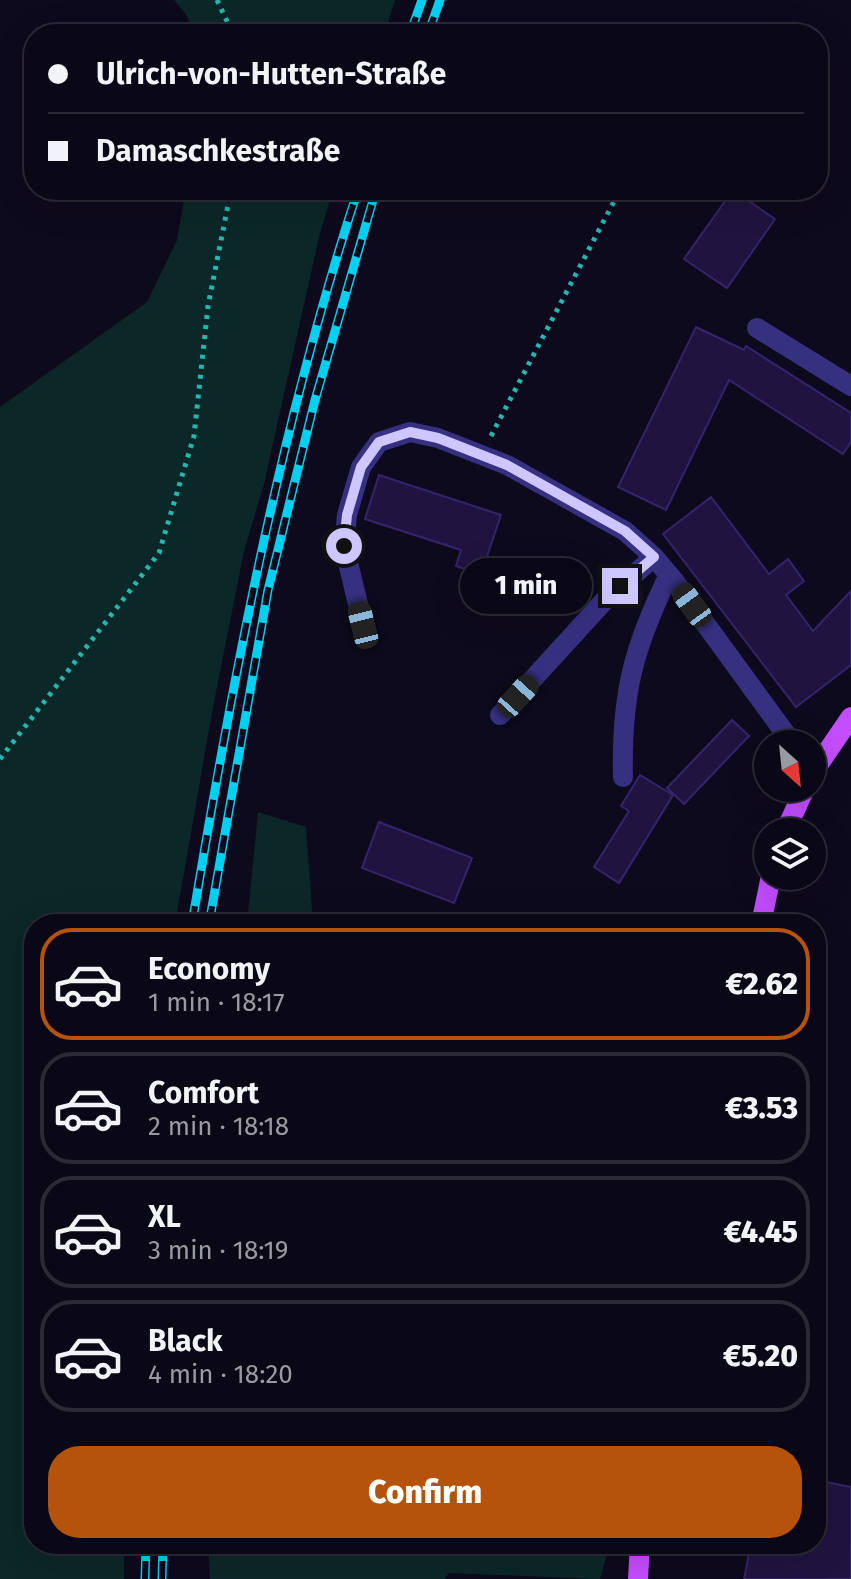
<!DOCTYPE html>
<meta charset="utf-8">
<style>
body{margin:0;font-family:"Fira Sans",sans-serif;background:#13111f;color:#f1f3f6;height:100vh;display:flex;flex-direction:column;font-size:30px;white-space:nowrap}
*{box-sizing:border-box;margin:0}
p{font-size:26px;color:#999aa1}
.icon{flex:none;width:44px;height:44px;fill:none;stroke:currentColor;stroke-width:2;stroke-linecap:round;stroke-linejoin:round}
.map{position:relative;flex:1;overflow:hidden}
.side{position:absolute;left:24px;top:914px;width:802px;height:640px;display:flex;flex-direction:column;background:#0a0816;border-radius:32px;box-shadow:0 8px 32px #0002,0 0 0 2px #2a2935}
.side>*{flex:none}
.top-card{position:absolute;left:24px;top:24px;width:804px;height:176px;border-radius:32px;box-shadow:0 8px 32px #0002,0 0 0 2px #2a2935;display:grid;align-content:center;height:176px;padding:0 24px;background:#0a0816}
.needle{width:52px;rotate:153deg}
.tools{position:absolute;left:754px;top:730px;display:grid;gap:16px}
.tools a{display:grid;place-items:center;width:72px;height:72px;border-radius:50%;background:#0a0816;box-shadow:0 8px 32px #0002,0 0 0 2px #2a2935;font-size:40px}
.end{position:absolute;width:36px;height:36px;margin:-18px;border:10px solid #cec6ff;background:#111;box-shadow:0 0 0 4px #111}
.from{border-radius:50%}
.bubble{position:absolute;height:56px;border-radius:28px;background:#0a0816;box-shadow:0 8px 32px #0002,0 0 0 2px #2a2935;font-size:26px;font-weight:800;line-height:56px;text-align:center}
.car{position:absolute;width:24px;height:48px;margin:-24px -12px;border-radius:10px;box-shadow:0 0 6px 2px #0007;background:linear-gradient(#222 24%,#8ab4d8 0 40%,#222 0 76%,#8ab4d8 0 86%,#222 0)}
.top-card b{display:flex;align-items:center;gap:28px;height:76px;font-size:30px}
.top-card b+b{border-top:2px solid #2a2935}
.top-card i{width:20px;height:20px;background:#f1f3f6}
ul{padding:14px 0 0;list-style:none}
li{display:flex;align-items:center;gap:24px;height:112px;margin:0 16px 12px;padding:0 8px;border:4px solid #2a2935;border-radius:32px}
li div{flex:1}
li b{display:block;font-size:30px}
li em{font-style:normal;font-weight:800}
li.selected{border-color:#b45309}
li>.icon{width:72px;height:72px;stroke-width:1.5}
.action{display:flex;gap:16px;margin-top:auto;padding:16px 24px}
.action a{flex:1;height:92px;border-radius:32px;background:#b45309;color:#fff;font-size:32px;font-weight:800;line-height:92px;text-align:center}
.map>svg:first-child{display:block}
</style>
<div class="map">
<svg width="851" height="1579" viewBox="0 0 851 1579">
<rect width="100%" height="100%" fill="#0e0a1d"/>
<!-- green -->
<g fill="#0c2727">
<polygon points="174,0 395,0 384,34 194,34 186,14"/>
<polygon points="186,190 333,190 319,237 264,484 244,551 213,707 175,924 34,924 34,1544 124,1544 124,1579 0,1579 0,407 147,302 177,240"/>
<polygon points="258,812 306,827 313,924 247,924"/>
<polygon points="208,1544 610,1544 600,1579 449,1573 444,1579 210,1579"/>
</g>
<!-- building -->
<g fill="#1f143f" stroke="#35246d" stroke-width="2">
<polygon points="733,190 775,219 727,288 684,259"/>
<polygon points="696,327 744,350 746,346 851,413 851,442 843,454 729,380 666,510 618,487"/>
<polygon points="379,475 501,515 481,574 456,566 461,550 365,519"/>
<polygon points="711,497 769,574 788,559 804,581 786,595 813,631 851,591 851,665 796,707 663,534"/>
<polygon points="732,720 749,736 684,804 667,788"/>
<polygon points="640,775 673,795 619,883 594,867 629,811 621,806"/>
<polygon points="379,822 472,858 454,903 362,868"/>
<polygon points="816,1480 851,1487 851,1579 744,1579 751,1544 816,1544"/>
</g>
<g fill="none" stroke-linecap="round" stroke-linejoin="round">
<!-- path -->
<g stroke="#23b6b2" stroke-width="5" stroke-dasharray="4 6" stroke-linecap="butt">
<polyline points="217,0 233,34"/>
<polyline points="491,436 620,190"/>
<polyline points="0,759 159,553 194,436 208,306 231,190"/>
</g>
<!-- minor -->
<g stroke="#363080" stroke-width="20">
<polyline points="757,328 851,386"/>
<polyline points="363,625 344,546 347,515 361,467 379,442 410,432 438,438 507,465 625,531 654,557 675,582 793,744"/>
<polyline points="500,715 605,600 654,557"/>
<path d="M 623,777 C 621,696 633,648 669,575"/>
</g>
<!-- major -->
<g stroke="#c34dff" stroke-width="20">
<polyline points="812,774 851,717"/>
<polyline points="785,832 805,788"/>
<polyline points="761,924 771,876"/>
<polyline points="638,1579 640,1544"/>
</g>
<!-- rail casing -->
<g stroke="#00d0f1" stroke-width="9">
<g id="rail">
<polyline points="410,34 422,0"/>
<polyline points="428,34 440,0"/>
<path d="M 192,924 C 233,677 280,428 358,190"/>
<polyline points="209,924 268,590 315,400 376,190"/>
<polyline points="145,1579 146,1544"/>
<polyline points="162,1579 163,1544"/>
</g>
</g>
<!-- rail -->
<use href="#rail" stroke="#0e0a1d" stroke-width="6" stroke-dasharray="18" stroke-linecap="butt"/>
</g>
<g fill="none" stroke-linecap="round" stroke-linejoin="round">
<!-- route -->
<polyline stroke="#cec6ff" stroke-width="10" points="344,546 347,515 361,467 379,442 410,432 438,438 507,465 625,531 654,557 620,586"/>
</g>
</svg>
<div class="tools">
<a><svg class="needle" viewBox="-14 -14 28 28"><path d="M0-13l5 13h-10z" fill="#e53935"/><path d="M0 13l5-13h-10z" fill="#999aa1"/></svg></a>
<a><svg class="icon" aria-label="layers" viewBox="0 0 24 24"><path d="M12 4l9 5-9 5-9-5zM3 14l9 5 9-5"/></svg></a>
</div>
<i class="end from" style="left:344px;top:546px"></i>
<i class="end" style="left:620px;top:586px"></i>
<div class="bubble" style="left:460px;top:558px;width:132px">1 min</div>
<i class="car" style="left:692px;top:605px;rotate:324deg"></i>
<i class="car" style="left:363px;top:625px;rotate:346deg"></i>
<i class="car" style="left:518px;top:696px;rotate:42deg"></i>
<div class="top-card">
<b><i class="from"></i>Ulrich-von-Hutten-Straße</b>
<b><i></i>Damaschkestraße</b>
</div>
<section class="side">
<ul>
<li class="selected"><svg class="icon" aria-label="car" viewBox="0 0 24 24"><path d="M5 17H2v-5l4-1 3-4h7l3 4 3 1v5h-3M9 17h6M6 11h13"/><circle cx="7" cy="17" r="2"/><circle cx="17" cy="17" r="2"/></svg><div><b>Economy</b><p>1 min · 18:17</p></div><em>€2.62</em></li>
<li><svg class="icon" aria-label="car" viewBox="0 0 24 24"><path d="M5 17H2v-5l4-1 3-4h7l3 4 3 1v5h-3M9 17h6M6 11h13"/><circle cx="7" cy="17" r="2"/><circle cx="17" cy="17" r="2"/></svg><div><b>Comfort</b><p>2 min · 18:18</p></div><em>€3.53</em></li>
<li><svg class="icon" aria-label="car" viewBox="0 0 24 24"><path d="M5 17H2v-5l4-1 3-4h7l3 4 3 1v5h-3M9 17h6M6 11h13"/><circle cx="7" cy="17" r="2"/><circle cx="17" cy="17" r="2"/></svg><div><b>XL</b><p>3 min · 18:19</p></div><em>€4.45</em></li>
<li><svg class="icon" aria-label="car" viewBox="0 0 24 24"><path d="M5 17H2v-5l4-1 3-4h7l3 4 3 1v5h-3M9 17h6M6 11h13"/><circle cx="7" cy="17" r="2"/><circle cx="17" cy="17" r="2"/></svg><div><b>Black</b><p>4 min · 18:20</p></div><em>€5.20</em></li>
</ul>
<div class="action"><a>Confirm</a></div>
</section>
</div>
